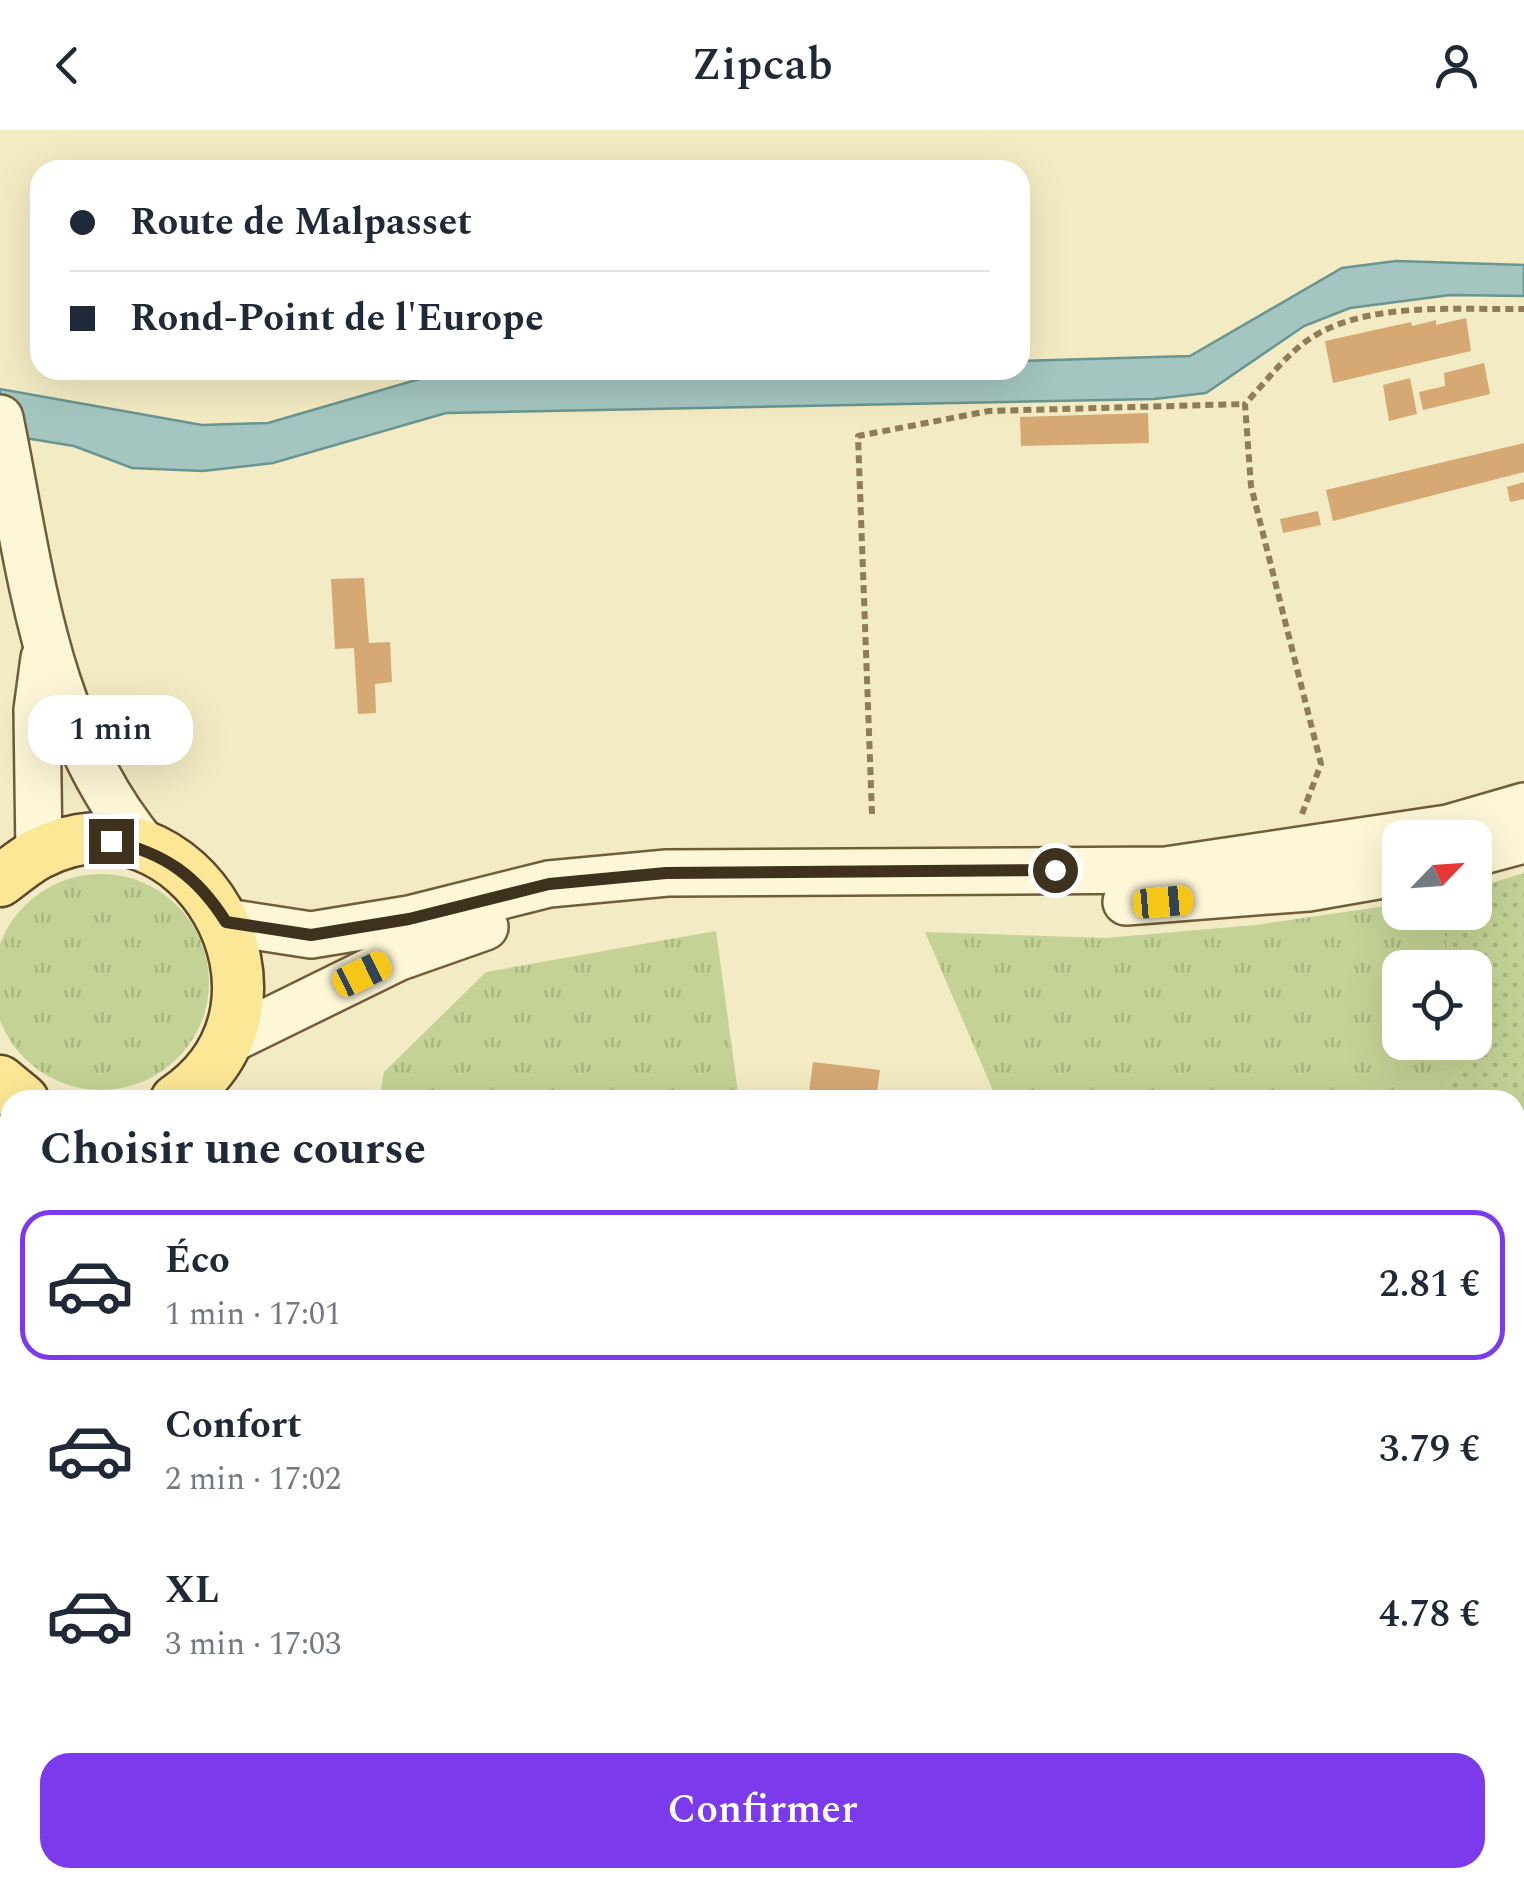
<!DOCTYPE html>
<html lang="fr">
<meta charset="utf-8">
<style>
body{margin:0;font-family:Spectral,serif;background:#f6f6f7;color:#1f2937;height:100vh;display:flex;flex-direction:column;font-size:38px;white-space:nowrap}
*{box-sizing:border-box;margin:0}
p{font-size:32px;color:#747a83}
.icon{flex:none;width:55px;height:55px;fill:none;stroke:currentColor;stroke-width:2;stroke-linecap:round;stroke-linejoin:round}
.map{position:relative;flex:1;overflow:hidden}
.details{position:absolute;left:0px;top:960px;width:1525px;height:798px;display:flex;flex-direction:column;background:#fff;border-radius:30px 30px 0 0;box-shadow:0 10px 40px #0002}
.details>*{flex:none}
.top-card{position:absolute;left:30px;top:30px;width:1000px;height:220px;border-radius:30px;box-shadow:0 10px 40px #0002;display:grid;align-content:center;height:220px;padding:0 40px;background:#fff}
.needle{width:65px;rotate:65deg}
.controls{position:absolute;left:1382px;top:690px;display:grid;gap:20px}
.controls a{display:grid;place-items:center;width:110px;height:110px;border-radius:20px;background:#fff;box-shadow:0 10px 40px #0002;font-size:50px}
.end{position:absolute;width:45px;height:45px;margin:-22px;border:12px solid #3e311d;background:#fff;box-shadow:0 0 0 5px #fff}
.from{border-radius:50%}
.bubble{position:absolute;height:70px;border-radius:30px;background:#fff;box-shadow:0 10px 40px #0002;font-size:32px;font-weight:600;line-height:70px;text-align:center}
.car{position:absolute;width:30px;height:60px;margin:-30px -15px;border-radius:12px;box-shadow:0 0 8px 2px #0007;background:linear-gradient(#f5c518 24%,#345 0 40%,#f5c518 0 76%,#345 0 86%,#f5c518 0)}
.top-card b{display:flex;align-items:center;gap:35px;height:95px;font-size:38px}
.top-card b+b{border-top:2px solid #e0e1e3}
.top-card i{width:25px;height:25px;background:#1f2937}
ul{padding:0;list-style:none}
li{display:flex;align-items:center;gap:30px;height:150px;margin:0 20px 15px;padding:0 20px;border:5px solid transparent;border-radius:30px}
li div{flex:1}
li b{display:block;font-size:38px}
li em{font-style:normal;font-weight:600}
li.active{border-color:#7c3aed}
li>.icon{width:90px;height:90px;stroke-width:1.5}
h2{padding:0 40px;font-size:45px;line-height:120px}
.cta{display:flex;gap:20px;margin-top:auto;padding:20px 40px}
.cta a{flex:1;height:115px;border-radius:30px;background:#7c3aed;color:#fff;font-size:40px;font-weight:600;line-height:115px;text-align:center}
header{display:flex;justify-content:space-between;align-items:center;height:130px;padding:0 40px;background:#fff;font-size:45px;font-weight:600}
.map>svg:first-child{display:block}
</style>
<header><svg class="icon" aria-label="back" viewBox="0 0 24 24"><path d="M15 5l-7 7 7 7"/></svg>Zipcab<svg class="icon" aria-label="person" viewBox="0 0 24 24"><circle cx="12" cy="8" r="4"/><path d="M4 21q1-7 8-7t8 7"/></svg></header>
<div class="map">
<svg width="1524" height="1757" viewBox="0 0 1524 1757">
<defs>
<pattern id="grass-tufts" width="24" height="20" patternUnits="userSpaceOnUse" patternTransform="scale(2.5)"><rect width="24" height="20" fill="#c4d395"/><path d="M3 7l-1-3M5 7V3M7 7l1-3M15 17l-1-3M17 17v-4M19 17l1-3" fill="none" stroke="#a9b680"/></pattern>
<pattern id="park-dots" width="8" height="8" patternUnits="userSpaceOnUse" patternTransform="scale(2.5)"><rect width="8" height="8" fill="#c4d395"/><path d="M2 2h.1M6 6h.1" fill="none" stroke="#a9b680" stroke-width="1.8" stroke-linecap="round"/></pattern>
</defs>
<rect width="100%" height="100%" fill="#f3ebc3"/>
<!-- grass -->
<g fill="url(#grass-tufts)">
<circle cx="101" cy="852" r="108"/>
<polygon points="1400,774 1400,782 1441,783 1451,837 1400,838 1400,912 1465,913 1468,934 1433,970 997,970 925,802 1105,808 1255,795"/>
<polygon points="716,801 739,970 379,970 384,942 486,842"/>
</g>
<!-- park -->
<polygon fill="url(#park-dots)" points="1524,743 1524,1757 0,1757 0,1716 10,1675 10,1748 1515,1748 1515,970 1433,970 1468,934 1465,913 1475,912 1475,838 1451,837 1441,783 1475,782 1475,758"/>
<!-- water -->
<polygon fill="#a5c6c0" stroke="#6a9590" stroke-width="2.5" points="1396,131 1524,135 1524,166 1450,165 1350,178 1304,196 1206,263 1154,269 446,283 273,333 203,341 132,338 74,316 0,304 0,259 202,295 268,293 447,241 1020,240 1020,231 1190,226 1342,138"/>
<!-- building -->
<g fill="#d6a874">
<polygon points="1466,188 1471,221 1333,253 1325,211 1411,192 1412,196 1436,190 1436,195"/>
<polygon points="1484,233 1490,264 1423,280 1419,262 1445,256 1444,243"/>
<polygon points="1410,248 1417,284 1389,291 1383,255"/>
<polygon points="1148,283 1149,313 1021,316 1020,287"/>
<polygon points="1524,313 1524,342 1333,391 1326,360"/>
<polygon points="1524,352 1524,369 1510,372 1507,357"/>
<polygon points="1318,381 1321,395 1283,403 1280,389"/>
<polygon points="364,448 369,513 390,512 392,552 375,554 376,583 358,584 354,518 335,519 331,449"/>
<polygon points="813,932 880,940 876,970 808,970"/>
<polygon points="1208,1748 1337,1748 1346,1757 1206,1757 1203,1753"/>
</g>
<g fill="none" stroke-linecap="round" stroke-linejoin="round">
<!-- lane casing -->
<g stroke="#907c57" stroke-width="20">
<polyline id="lane" points="1387,1751 1388,1757"/>
</g>
<!-- secondary casing -->
<g stroke="#725d3a" stroke-width="50">
<g id="secondary">
<path d="M 0,288 C 31,439 44,597 147,719"/>
<polyline points="1475,723 1524,710"/>
<polyline points="39,724 37,580 44,528"/>
<polyline points="1126,772 1308,758 1400,742"/>
<polyline points="226,792 311,805 409,789 549,754 667,743 1166,740 1448,698 1524,676"/>
<polyline points="226,912 397,828 485,797"/>
</g>
</g>
<!-- primary casing -->
<g stroke="#5e492b" stroke-width="55">
<g id="primary">
<path d="M 0,751 C 12,742 25,731 38,724 C 188,646 320,873 176,970"/>
<polyline points="0,951 23,970"/>
<polyline points="0,1274 10,1214"/>
</g>
</g>
<!-- path -->
<g stroke="#907c57" stroke-width="6" stroke-dasharray="8 5" stroke-linecap="butt">
<polyline points="872,684 858,306 989,281 1245,274"/>
<path d="M 1302,684 L 1321,634 L 1251,356 L 1245,274 C 1265,253 1286,224 1311,208 C 1368,171 1459,180 1524,179"/>
<polyline points="1515,1163 1524,1164"/>
<polyline points="1515,1428 1524,1434"/>
<polyline points="0,1436 10,1389"/>
<polyline points="1515,1588 1524,1594"/>
<polyline points="42,1748 42,1757"/>
<polyline points="447,1748 453,1757"/>
<polyline points="921,1757 923,1748"/>
<polyline points="1178,1757 1180,1748"/>
</g>
<!-- lane -->
<use href="#lane" stroke="#fdf6d7" stroke-width="15"/>
<!-- secondary -->
<use href="#secondary" stroke="#fdf6d7" stroke-width="45"/>
<!-- primary -->
<use href="#primary" stroke="#fbe796" stroke-width="50"/>
</g>
<g fill="none" stroke-linecap="round" stroke-linejoin="round">
<!-- route -->
<path stroke="#3e311d" stroke-width="12" d="M 111,711 C 165,723 197,746 226,792 L 311,805 L 409,789 L 549,754 L 666,743 L 1055,740"/>
</g>
</svg>
<div class="controls">
<a><svg class="needle" viewBox="-14 -14 28 28"><path d="M0-13l5 13h-10z" fill="#e53935"/><path d="M0 13l5-13h-10z" fill="#747a83"/></svg></a>
<a><svg class="icon" aria-label="locate" viewBox="0 0 24 24"><circle cx="12" cy="12" r="6"/><path d="M12 2v4M12 18v4M2 12h4M18 12h4"/></svg></a>
</div>
<i class="end from" style="left:1055px;top:740px"></i>
<i class="end" style="left:111px;top:711px"></i>
<div class="bubble" style="left:28px;top:565px;width:165px">1 min</div>
<i class="car" style="left:1163px;top:772px;rotate:85deg"></i>
<i class="car" style="left:362px;top:844px;rotate:64deg"></i>
<div class="top-card">
<b><i class="from"></i>Route de Malpasset</b>
<b><i></i>Rond-Point de l'Europe</b>
</div>
<section class="details">
<h2>Choisir une course</h2>
<ul>
<li class="active"><svg class="icon" aria-label="car" viewBox="0 0 24 24"><path d="M5 17H2v-5l4-1 3-4h7l3 4 3 1v5h-3M9 17h6M6 11h13"/><circle cx="7" cy="17" r="2"/><circle cx="17" cy="17" r="2"/></svg><div><b>Éco</b><p>1 min · 17:01</p></div><em>2.81 €</em></li>
<li><svg class="icon" aria-label="car" viewBox="0 0 24 24"><path d="M5 17H2v-5l4-1 3-4h7l3 4 3 1v5h-3M9 17h6M6 11h13"/><circle cx="7" cy="17" r="2"/><circle cx="17" cy="17" r="2"/></svg><div><b>Confort</b><p>2 min · 17:02</p></div><em>3.79 €</em></li>
<li><svg class="icon" aria-label="car" viewBox="0 0 24 24"><path d="M5 17H2v-5l4-1 3-4h7l3 4 3 1v5h-3M9 17h6M6 11h13"/><circle cx="7" cy="17" r="2"/><circle cx="17" cy="17" r="2"/></svg><div><b>XL</b><p>3 min · 17:03</p></div><em>4.78 €</em></li>
</ul>
<div class="cta"><a>Confirmer</a></div>
</section>
</div>
